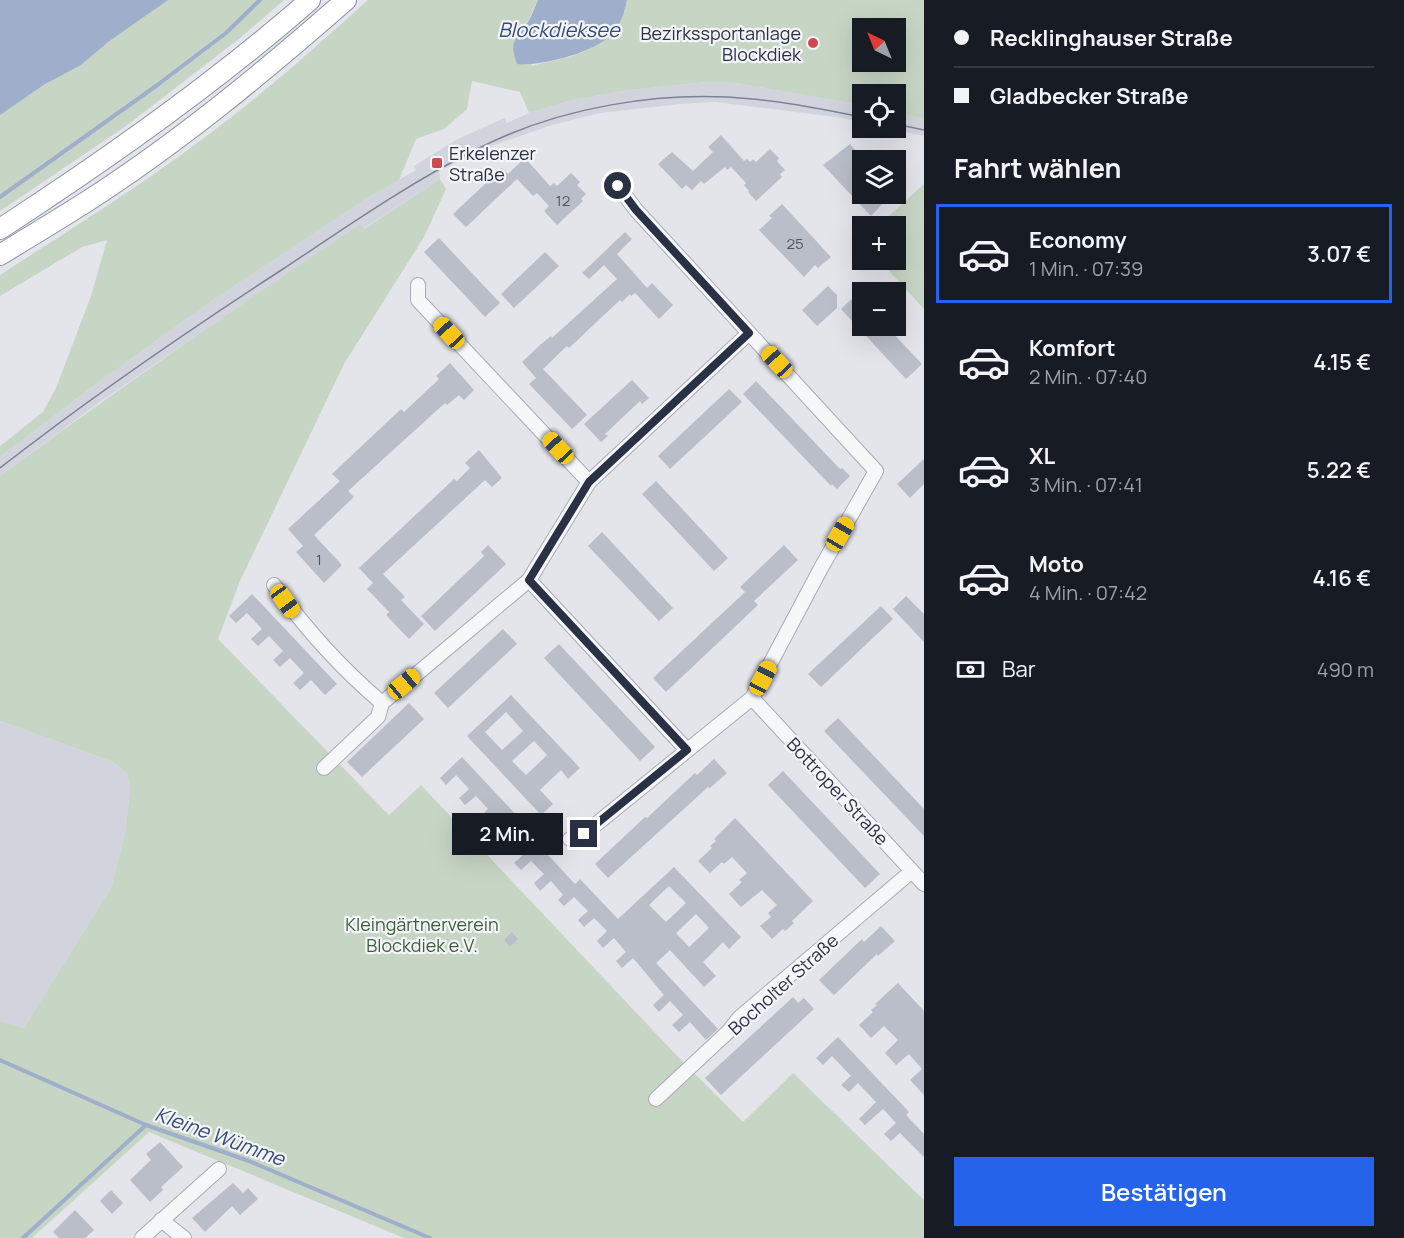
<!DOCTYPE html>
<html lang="de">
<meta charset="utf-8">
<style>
body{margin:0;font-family:Manrope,sans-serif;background:#20242c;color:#f1f3f6;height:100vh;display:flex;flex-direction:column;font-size:22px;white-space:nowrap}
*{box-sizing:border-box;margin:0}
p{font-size:20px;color:#9ea1a6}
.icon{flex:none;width:33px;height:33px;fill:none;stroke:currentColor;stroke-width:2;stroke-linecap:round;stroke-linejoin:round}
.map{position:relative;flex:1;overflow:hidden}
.panel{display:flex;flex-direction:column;background:#171b24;width:480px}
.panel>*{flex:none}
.guide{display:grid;align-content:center;height:132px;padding:0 30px;background:#171b24}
.needle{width:39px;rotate:317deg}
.controls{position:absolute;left:852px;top:18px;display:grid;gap:12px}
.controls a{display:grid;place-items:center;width:54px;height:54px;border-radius:0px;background:#171b24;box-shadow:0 6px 24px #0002;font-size:30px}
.end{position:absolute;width:27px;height:27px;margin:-14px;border:8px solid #2b3144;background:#fff;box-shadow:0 0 0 3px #fff}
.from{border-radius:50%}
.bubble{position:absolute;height:42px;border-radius:0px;background:#171b24;box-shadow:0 6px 24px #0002;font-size:20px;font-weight:600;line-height:42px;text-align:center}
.car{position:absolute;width:18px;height:36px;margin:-18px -9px;border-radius:8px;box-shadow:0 0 4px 2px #0007;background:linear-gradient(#f5c518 24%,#345 0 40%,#f5c518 0 76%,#345 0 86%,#f5c518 0)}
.guide b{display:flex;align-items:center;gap:21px;height:57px;font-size:22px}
.guide b+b{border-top:2px solid #363941}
.guide i{width:15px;height:15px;background:#f1f3f6}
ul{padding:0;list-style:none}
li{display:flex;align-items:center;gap:18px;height:99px;margin:0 12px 9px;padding:0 18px;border:3px solid transparent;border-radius:0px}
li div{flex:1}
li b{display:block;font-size:22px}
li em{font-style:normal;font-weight:600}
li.active{border-color:#2563eb}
li>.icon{width:54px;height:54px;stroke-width:1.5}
h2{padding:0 30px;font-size:27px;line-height:72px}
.pay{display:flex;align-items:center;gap:15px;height:66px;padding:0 30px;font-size:22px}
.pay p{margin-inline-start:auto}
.primary-button{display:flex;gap:12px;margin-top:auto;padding:12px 30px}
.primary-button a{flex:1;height:69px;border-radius:0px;background:#2563eb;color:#fff;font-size:24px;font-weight:600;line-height:69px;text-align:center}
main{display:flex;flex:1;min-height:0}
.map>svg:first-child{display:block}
</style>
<main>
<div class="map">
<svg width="924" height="1238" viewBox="0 0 924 1238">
<rect width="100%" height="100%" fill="#e3e5eb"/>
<!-- built -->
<g fill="#d1d4dd">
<polygon points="707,82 736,83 862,105 862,123 844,118 715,102 680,104 600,113 552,125 491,146 439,171 440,179 363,229 360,224 104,399 0,476 0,457 96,384 206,305 367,198 416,170 414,166 458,139 504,118 507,123 529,113 572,100 629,90"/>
<polygon points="896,112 924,119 924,136 885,128 896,128"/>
<polygon points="0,721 111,761 127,773 130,790 125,833 111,888 24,1028 0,1021"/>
</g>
<!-- green -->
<g fill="#c7d5c4" fill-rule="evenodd">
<polygon points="0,0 284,0 240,38 126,126 0,211"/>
<path d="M 368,0 L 538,0 L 528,21 L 517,35 L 532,66 C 543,62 554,61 565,58 C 595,50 622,32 627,0 L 924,0 L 924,119 L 896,112 L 896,94 L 862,94 L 862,105 L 736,83 L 707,82 L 629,90 L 572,100 L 529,113 L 520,92 L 472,81 L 467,109 L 444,129 L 416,139 L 399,180 L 367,198 L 206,305 L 96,384 L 0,457 L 0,446 L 43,412 L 56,388 L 91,296 L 107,240 L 82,247 L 0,296 L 0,275 C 69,230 139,187 204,138 C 262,95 315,48 368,0 ZM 862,28 L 896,28 L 896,62 L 862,62 Z"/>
<path d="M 440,179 L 446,189 L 424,237 L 344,364 L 240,581 L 218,639 L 389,815 L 421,785 L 682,1061 L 743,1122 L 793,1073 L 924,1200 L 924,1238 L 404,1238 L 149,1132 L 32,1238 L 0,1238 L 0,1021 L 24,1028 L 111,888 L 125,833 L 130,790 L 127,773 L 111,761 L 0,721 L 0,476 C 118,389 239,306 360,224 L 364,229 Z"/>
<polygon points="924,184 924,309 879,260 896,260 896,226 878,226"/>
</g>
<!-- water -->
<g fill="#9fafcb">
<polygon points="0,0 168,0 108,42 81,65 45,84 0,115"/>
<path d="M 538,0 L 627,0 C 625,11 620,26 612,34 C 594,53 542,66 517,64 C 509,40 515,41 528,22 C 532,15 535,7 538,0 Z"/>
</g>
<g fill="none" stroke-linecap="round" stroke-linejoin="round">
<!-- stream -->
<g stroke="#9fafcb" stroke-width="4">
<polyline points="0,197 156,86 226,33 260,0"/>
<polyline points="0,1060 146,1125 249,1161 430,1238"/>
<polyline points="23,1238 146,1125"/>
</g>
</g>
<!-- building -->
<g fill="#babec9" fill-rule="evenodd">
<polygon points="721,135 744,161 747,159 750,162 753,159 756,162 770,149 779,158 777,161 785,170 780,174 782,177 756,201 748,192 749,191 744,185 746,183 731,167 727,170 725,167 704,184 701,181 692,190 686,185 682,189 658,164 672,152 693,171 713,152 708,147"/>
<polygon points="850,144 862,158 862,194 892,194 871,216 823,165"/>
<polygon points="525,158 550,186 554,183 557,186 571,173 580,182 577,185 586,194 581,199 583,201 557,225 544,211 549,206 537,193 533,196 517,179 466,227 453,214 502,168 508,174"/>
<polygon points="782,204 831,257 818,268 815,265 804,277 759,230 772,218 769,216"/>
<polygon points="625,232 632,239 617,254 647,288 652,283 673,305 659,319 635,293 631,296 630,294 622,302 620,300 569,348 567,346 543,369 587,415 572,429 529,384 536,378 522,362 540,345 551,336 552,338 617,279 604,265 589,279 582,273"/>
<polygon points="439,238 500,303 485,317 424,252"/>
<polygon points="545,252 559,266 514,308 501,294"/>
<polygon points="828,286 837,295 837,308 817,326 802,310"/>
<polygon points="857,294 862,300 862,326 886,326 922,364 906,379 841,309"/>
<polygon points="450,363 474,390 464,400 459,395 447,405 445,403 348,491 354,497 314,535 342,565 324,583 296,552 303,546 288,529 340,481 332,474 401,409 404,412 439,379 436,376"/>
<polygon points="632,380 649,398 642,404 640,401 605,434 608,436 601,442 584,424"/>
<polygon points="756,381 840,469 842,468 850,476 837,489 832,484 831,486 743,394"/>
<polygon points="729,389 742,402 670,469 658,456"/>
<polygon points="479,450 502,478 492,487 485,480 383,574 405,597 401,600 424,624 409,639 386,615 389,612 367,589 373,583 359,568 454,479 457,481 470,468 465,463"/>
<polygon points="924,459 924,484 910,498 897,484"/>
<polygon points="656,481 728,558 714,571 642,494"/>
<polygon points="602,532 673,608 659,621 588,546"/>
<polygon points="488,545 506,564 435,631 421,616 484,556 481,552"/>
<polygon points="784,545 798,560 754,601 758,605 666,692 653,678 745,592 740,587"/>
<polygon points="252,594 337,684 325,695 311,680 300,690 293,683 304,673 290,658 280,667 273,660 283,651 269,636 258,646 251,639 262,629 247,613 236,623 229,616"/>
<polygon points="906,596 924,614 924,642 893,609"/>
<polygon points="881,606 893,619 821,687 808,674"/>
<polygon points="503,629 517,644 448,708 434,693"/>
<polygon points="559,644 655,747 640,761 544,658"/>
<path d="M 511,695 L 580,768 L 568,779 L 561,770 L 540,790 L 553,804 L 541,815 L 467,736 ZM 506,712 L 523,731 L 502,750 L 485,732 ZM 534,741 L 547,755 L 526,775 L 512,761 Z"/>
<polygon points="409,703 424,719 362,777 347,762"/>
<polygon points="838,718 924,809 924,836 824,731"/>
<path d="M 462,757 L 520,819 L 517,822 L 575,884 L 580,879 L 618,919 L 674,867 L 741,937 L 729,949 L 723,942 L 703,962 L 716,976 L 704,987 L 670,950 L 656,963 L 718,1029 L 706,1040 L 690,1022 L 679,1032 L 672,1025 L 683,1015 L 670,1001 L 659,1012 L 653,1005 L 664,995 L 633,958 L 622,968 L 616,961 L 626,952 L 614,938 L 603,948 L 597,941 L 607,931 L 594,918 L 584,927 L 578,920 L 588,911 L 574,897 L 564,906 L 558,900 L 563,895 L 551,881 L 540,891 L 534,883 L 544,874 L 531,861 L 521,870 L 514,863 L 524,854 L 505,833 L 508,830 L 495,816 L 485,826 L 478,819 L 488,809 L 476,796 L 465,805 L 459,798 L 469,789 L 456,775 L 446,785 L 440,778 ZM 669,886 L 686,903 L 666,922 L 649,905 ZM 696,914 L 709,928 L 689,947 L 676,933 Z"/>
<polygon points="714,759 727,773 710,788 708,787 608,878 595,864 645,817 647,818 695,773 697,775"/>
<polygon points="783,771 880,874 865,888 768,785"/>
<polygon points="735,818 813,901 792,921 794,923 785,931 783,929 772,939 760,926 771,917 768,913 777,905 762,890 741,907 729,894 742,882 739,880 747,873 732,857 724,864 722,862 710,873 698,861 712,848 710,846 716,841 714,839"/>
<polygon points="881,926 895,941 878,956 877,954 834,995 819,980 862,939 864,942"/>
<polygon points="512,932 518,939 510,947 504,940"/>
<polygon points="898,983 924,1011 924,1095 910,1080 922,1069 909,1054 896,1065 885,1053 898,1040 884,1026 871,1038 859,1025 873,1012 871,1010 877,1005 875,1004"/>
<polygon points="793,997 798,1003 804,998 814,1009 721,1095 705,1078"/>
<polygon points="838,1037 909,1112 906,1115 924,1134 924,1157 900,1133 891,1141 884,1134 896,1123 883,1109 865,1125 859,1119 876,1102 858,1083 849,1092 841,1085 851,1076 832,1056 823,1065 816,1058"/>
<polygon points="160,1142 183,1167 161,1187 163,1190 150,1202 130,1180 151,1160 146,1154"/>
<polygon points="233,1183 243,1193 248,1188 258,1199 240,1215 232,1206 205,1232 192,1218"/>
<polygon points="111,1190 123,1203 112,1214 100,1201"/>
<polygon points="75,1210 94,1230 85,1238 59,1238 53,1232"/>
</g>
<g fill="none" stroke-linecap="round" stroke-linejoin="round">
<!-- minor casing -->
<g stroke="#a8abb6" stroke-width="16">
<g id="minor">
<polyline points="418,285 418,300 589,482"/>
<polyline points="529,580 687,750"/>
<path d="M 274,585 C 305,628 342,669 382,703"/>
<polyline points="752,698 924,884"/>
<polyline points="324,768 378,717 382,703 529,580 589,482 749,333"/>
<polyline points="570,839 584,834 752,698 821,568 876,471 636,210 618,186"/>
<polyline points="656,1099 729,1031 739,1018 912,871"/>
<polyline points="161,1220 184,1238"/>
<polyline points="142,1238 219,1169"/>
</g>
</g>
<!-- highway casing -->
<g stroke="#8a91a2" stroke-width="22">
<g id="highway">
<path d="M 0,229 C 108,159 213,85 310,0"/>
<path d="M 0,255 C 29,237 58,220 86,202 C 178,143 264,72 346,0"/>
</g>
</g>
<!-- minor -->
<use href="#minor" stroke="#f6f7f9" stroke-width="14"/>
<!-- highway -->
<use href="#highway" stroke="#fff" stroke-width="20"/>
<!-- tram -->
<g stroke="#7d8395" stroke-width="1.5">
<polyline points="896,124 924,130"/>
<path d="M 0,468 C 91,397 186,332 283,269 C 346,227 409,183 477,149 C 559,107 661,90 752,99 C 790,102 826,110 862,117"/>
</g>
</g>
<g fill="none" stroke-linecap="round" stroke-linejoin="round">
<!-- route -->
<polyline stroke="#2b3144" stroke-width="8" points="584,834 687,750 529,580 589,482 749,333 636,210 618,186"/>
</g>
<!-- markers -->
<g fill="#cf4a4e" stroke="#f3f5f8" stroke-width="2">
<circle cx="813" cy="43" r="6"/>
<rect x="431" y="157" width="12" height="12" rx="3"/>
</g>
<g text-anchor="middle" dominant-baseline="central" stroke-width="4.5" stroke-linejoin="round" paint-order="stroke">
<!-- number labels -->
<g font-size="15" fill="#4f5465">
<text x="563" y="200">12</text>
<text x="795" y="243">25</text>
<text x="319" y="559">1</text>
</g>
<!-- poi labels -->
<g font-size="18" fill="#2b3144" stroke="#f3f5f8" text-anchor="end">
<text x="801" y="33">Bezirkssportanlage<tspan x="801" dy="21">Blockdiek</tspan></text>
<text x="449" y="153" text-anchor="start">Erkelenzer<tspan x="449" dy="21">Straße</tspan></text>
</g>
<!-- street labels -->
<g font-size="18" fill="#2b3144" stroke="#f3f5f8">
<text transform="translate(838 791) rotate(47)">Bottroper Straße</text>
<text transform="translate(783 984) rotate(-42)">Bocholter Straße</text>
</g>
<!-- park labels -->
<g font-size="18" fill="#3b5f38" stroke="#f3f5f8">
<text x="422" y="924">Kleingärtnerverein<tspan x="422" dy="21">Blockdiek e.V.</tspan></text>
</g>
<!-- water labels -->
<g font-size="20" font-style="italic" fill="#354b78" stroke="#f3f5f8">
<text x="559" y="29">Blockdieksee</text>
<text transform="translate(220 1136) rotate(20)">Kleine Wümme</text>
</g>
</g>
</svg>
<div class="controls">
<a><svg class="needle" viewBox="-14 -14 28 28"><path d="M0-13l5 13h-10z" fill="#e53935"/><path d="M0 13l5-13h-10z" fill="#9ea1a6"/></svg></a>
<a><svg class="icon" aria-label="locate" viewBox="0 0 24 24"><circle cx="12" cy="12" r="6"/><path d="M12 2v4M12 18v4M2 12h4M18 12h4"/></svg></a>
<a><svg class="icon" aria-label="layers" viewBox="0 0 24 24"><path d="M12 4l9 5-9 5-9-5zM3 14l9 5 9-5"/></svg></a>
<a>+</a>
<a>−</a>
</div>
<i class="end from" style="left:618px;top:186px"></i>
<i class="end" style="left:584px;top:834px"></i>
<div class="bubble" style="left:452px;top:813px;width:111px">2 Min.</div>
<i class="car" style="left:449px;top:333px;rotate:317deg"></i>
<i class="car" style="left:777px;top:362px;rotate:317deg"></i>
<i class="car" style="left:558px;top:448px;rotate:317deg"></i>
<i class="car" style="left:840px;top:534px;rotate:30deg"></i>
<i class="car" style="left:285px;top:601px;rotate:144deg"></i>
<i class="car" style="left:763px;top:678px;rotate:28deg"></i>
<i class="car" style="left:404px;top:684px;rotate:50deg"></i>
</div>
<section class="panel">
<div class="guide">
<b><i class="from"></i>Recklinghauser Straße</b>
<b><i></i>Gladbecker Straße</b>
</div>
<h2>Fahrt wählen</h2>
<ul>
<li class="active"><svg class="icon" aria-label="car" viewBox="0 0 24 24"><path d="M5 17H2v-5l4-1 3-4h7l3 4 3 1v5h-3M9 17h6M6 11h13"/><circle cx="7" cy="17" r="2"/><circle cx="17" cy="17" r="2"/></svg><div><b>Economy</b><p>1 Min. · 07:39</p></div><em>3.07 €</em></li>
<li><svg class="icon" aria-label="car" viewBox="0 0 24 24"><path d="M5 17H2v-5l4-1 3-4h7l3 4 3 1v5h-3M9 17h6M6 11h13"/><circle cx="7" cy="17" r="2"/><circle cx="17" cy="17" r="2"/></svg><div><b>Komfort</b><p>2 Min. · 07:40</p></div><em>4.15 €</em></li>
<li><svg class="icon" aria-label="car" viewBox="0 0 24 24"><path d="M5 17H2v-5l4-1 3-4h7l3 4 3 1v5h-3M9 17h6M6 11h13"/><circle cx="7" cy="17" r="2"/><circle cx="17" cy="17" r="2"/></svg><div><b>XL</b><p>3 Min. · 07:41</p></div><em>5.22 €</em></li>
<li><svg class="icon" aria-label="car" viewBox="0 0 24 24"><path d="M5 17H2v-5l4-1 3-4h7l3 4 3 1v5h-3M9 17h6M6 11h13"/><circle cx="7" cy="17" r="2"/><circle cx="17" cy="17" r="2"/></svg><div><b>Moto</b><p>4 Min. · 07:42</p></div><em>4.16 €</em></li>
</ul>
<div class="pay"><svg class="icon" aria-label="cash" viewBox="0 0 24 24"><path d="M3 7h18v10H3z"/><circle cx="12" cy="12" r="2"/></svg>Bar<p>490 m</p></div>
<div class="primary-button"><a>Bestätigen</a></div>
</section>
</main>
